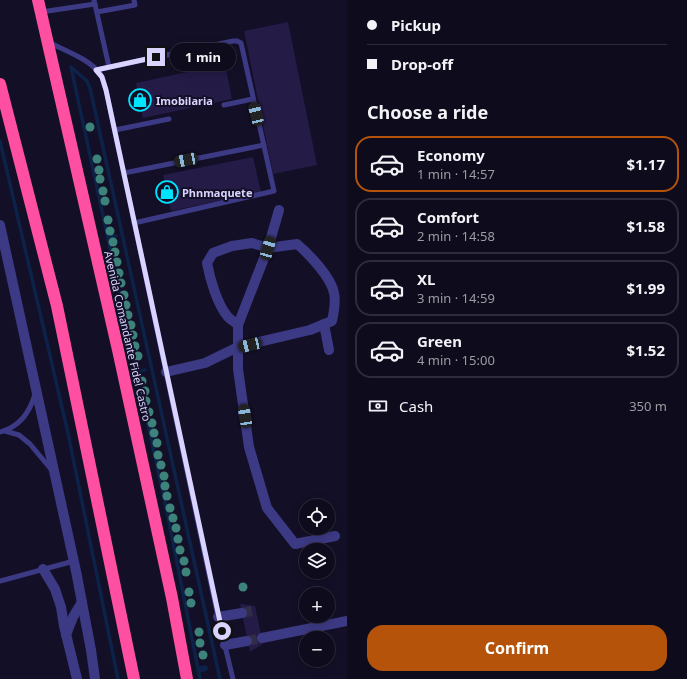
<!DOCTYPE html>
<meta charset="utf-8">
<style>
body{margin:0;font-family:"Noto Sans",sans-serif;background:#171425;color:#f1f3f6;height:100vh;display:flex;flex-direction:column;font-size:15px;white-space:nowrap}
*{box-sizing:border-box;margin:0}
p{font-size:13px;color:#9b9ba3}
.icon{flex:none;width:22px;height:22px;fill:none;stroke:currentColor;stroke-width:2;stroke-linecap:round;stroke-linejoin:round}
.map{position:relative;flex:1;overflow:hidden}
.drawer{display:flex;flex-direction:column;background:#0e0b1c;width:340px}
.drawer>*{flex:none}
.top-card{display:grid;align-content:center;height:88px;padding:0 20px;background:#0e0b1c}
.fabs{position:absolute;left:299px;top:499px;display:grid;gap:8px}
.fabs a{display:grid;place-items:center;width:36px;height:36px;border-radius:50%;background:#0e0b1c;box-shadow:0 2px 10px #0003,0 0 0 1px #2e2b3b;font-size:20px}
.end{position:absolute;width:18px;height:18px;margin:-9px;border:5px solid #d9d4ff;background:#111;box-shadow:0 0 0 2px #111}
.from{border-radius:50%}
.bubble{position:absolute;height:28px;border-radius:14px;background:#0e0b1c;box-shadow:0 2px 10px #0003,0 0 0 1px #2e2b3b;font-size:13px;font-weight:700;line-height:28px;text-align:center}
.car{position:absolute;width:12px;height:24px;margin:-12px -6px;border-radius:5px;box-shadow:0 0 3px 1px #0007;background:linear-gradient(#222 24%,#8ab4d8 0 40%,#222 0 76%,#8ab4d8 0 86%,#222 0)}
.top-card b{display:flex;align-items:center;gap:14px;height:38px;font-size:15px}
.top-card b+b{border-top:1px solid #2e2b3b}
.top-card i{width:10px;height:10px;background:#f1f3f6}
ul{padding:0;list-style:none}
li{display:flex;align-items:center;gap:12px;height:56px;margin:0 8px 6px;padding:0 12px;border:2px solid #2e2b3b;border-radius:16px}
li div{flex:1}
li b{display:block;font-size:15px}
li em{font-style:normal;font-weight:700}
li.current{border-color:#b45309}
li>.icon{width:36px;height:36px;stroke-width:1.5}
h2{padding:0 20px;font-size:18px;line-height:48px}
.pay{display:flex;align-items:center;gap:10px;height:44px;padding:0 20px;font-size:15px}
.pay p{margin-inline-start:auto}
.button{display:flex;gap:8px;margin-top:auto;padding:8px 20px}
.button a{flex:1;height:46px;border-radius:16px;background:#b45309;color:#fff;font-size:16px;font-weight:700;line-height:46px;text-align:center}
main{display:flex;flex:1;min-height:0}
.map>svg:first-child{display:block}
</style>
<main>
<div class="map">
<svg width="347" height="679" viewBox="0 0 347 679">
<rect width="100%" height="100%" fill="#130f26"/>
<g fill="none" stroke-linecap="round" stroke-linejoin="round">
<!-- stream -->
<g stroke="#0c2248" stroke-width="3.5">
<polyline points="71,67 87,81 90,88 220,679"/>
<polyline points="71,67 167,512 200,679"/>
<polyline points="0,141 68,433 118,679"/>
<polyline points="108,237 116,236"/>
<polyline points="137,372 145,370"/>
<polyline points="198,668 206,667"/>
<polyline points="199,671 206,669"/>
</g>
</g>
<!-- building -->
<g fill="#241b47">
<polygon points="288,22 317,165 273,174 244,31"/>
<polygon points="225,64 232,99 143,118 136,83"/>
<polygon points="253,157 261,192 171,211 163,175"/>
<polygon points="240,604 255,606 263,644 250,652"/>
</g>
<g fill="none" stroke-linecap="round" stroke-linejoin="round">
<!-- street-tunnel -->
<g stroke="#312d47" stroke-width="10" stroke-dasharray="10 5" stroke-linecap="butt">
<polyline points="242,613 256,610"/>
<polyline points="247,641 262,638"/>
</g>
<!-- lane -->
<g stroke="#3d3a85" stroke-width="5">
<polyline points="94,0 109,67"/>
<polyline points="41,12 95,4"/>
<polyline points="97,12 135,5 134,0"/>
<path d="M 48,42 C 66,51 90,59 101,75 C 103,80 104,85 106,90 L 218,617 L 233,679"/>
<polyline points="96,70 233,41 237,41 241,43 274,191 134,223"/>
<polyline points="224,105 253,99"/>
<polyline points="115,130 169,119"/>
<polyline points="124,173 264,145"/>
<polyline points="5,431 19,435 30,444 50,468"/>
<path d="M 0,432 C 19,427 30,412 35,394"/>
<polyline points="0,581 74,561"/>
</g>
<!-- street -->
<g stroke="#3d3a85" stroke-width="10">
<polyline points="279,210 268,248 238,325 238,369 249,447 267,508 295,544 335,536"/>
<polyline points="0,225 76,571 91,650 95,679"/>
<polyline points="324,324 329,350"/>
<path d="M 166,372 L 205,363 L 238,347 L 310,330 L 332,321 C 334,312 336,302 334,293 C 331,277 309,254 297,244 L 268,248 L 252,243 L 232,246 L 213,253 L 207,263 C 210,279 217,304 228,317 C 231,320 235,322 238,325"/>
<polyline points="43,569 55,589 61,607 64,626 77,679"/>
<polyline points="218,617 242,613"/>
<polyline points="66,635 73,617 82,602"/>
<polyline points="262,638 347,621"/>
<polyline points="225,645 247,641"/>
</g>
<!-- highway -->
<g stroke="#ff4fa3" stroke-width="12">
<polyline points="38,0 118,350 172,598 187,679"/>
<polyline points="0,84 57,306 134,679"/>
</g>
</g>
<!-- trees -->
<g fill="#3d827b">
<circle cx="90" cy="127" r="4.5"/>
<circle cx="97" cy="159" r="4.5"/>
<circle cx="99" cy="170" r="4.5"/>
<circle cx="100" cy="179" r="4.5"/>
<circle cx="103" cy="191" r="4.5"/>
<circle cx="105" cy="201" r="4.5"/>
<circle cx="108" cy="220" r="4.5"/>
<circle cx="110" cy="231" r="4.5"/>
<circle cx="113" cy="242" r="4.5"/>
<circle cx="115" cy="252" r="4.5"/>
<circle cx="117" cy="262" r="4.5"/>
<circle cx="119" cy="273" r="4.5"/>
<circle cx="121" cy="283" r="4.5"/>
<circle cx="124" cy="295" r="4.5"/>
<circle cx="126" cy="305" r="4.5"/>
<circle cx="128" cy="315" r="4.5"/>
<circle cx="131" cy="325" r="4.5"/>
<circle cx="133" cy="335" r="4.5"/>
<circle cx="135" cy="346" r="4.5"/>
<circle cx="138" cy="356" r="4.5"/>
<circle cx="142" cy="381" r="4.5"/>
<circle cx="145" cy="391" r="4.5"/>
<circle cx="146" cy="401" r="4.5"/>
<circle cx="149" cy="412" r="4.5"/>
<circle cx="152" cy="423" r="4.5"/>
<circle cx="154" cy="433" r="4.5"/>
<circle cx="157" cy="443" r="4.5"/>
<circle cx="158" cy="455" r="4.5"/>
<circle cx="161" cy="465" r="4.5"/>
<circle cx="164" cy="476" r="4.5"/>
<circle cx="165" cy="486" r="4.5"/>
<circle cx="167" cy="496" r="4.5"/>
<circle cx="170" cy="508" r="4.5"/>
<circle cx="173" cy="518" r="4.5"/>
<circle cx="176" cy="528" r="4.5"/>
<circle cx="178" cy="539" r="4.5"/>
<circle cx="180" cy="550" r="4.5"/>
<circle cx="184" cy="561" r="4.5"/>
<circle cx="186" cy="572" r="4.5"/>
<circle cx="243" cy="587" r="4.5"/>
<circle cx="189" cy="592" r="4.5"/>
<circle cx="191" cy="603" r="4.5"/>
<circle cx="199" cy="632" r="4.5"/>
<circle cx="200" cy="643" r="4.5"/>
<circle cx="203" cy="655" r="4.5"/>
</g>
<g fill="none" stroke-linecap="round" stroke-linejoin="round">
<!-- route -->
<polyline stroke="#d9d4ff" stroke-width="5" points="156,57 96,70 102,77 106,90 222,631"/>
</g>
<!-- icons -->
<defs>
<g id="shop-ring" transform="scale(1.15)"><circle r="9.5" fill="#130f26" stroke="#00e5ff" stroke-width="1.5"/><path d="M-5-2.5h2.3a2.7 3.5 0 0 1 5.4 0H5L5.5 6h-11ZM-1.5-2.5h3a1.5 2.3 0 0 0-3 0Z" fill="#00e5ff"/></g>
</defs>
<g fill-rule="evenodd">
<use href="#shop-ring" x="140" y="100"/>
<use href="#shop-ring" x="167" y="192"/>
</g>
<g text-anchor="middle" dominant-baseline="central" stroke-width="4" stroke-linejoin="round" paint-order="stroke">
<!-- poi labels -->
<g font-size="11" font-weight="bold" fill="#d9d4ff" stroke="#130f26" text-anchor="start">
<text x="156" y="100">Imobilaria</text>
<text x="182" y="192">Phnmaquete</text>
</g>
<!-- street labels -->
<g font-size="11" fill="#d9d4ff" stroke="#130f26">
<text transform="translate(128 336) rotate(77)">Avenida Comandante Fidel Castro</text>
</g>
</g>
</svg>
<div class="fabs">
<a><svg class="icon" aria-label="locate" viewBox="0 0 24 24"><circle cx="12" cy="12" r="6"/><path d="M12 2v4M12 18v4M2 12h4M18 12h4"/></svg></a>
<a><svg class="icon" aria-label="layers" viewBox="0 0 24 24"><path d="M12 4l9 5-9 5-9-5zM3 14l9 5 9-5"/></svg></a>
<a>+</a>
<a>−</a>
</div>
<i class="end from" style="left:222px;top:631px"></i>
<i class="end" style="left:156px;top:57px"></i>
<div class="bubble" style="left:170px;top:43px;width:66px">1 min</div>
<i class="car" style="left:256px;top:114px;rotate:346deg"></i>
<i class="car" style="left:186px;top:160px;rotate:259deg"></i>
<i class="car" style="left:268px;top:248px;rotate:16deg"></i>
<i class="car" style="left:250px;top:345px;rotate:257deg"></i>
<i class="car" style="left:245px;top:416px;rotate:351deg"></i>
</div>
<section class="drawer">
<div class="top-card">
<b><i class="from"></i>Pickup</b>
<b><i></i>Drop-off</b>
</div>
<h2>Choose a ride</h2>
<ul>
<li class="current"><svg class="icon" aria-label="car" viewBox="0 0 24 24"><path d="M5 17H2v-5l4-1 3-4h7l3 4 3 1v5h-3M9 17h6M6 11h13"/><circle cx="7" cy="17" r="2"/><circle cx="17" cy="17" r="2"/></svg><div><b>Economy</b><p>1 min · 14:57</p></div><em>$1.17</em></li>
<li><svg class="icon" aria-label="car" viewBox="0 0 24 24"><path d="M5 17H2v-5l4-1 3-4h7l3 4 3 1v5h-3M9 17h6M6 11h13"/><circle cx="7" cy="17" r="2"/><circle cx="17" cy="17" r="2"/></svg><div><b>Comfort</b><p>2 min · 14:58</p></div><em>$1.58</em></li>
<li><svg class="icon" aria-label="car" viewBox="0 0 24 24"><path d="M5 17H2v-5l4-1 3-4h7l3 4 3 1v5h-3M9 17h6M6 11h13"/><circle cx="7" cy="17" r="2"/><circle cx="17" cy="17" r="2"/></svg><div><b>XL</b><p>3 min · 14:59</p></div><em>$1.99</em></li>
<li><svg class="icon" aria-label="car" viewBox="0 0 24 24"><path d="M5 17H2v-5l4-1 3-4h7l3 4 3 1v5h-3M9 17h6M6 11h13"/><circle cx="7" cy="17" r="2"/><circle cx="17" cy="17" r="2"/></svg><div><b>Green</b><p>4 min · 15:00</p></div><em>$1.52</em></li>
</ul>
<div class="pay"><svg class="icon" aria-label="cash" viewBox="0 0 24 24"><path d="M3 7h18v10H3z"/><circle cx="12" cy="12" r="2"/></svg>Cash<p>350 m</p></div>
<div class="button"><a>Confirm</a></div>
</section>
</main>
